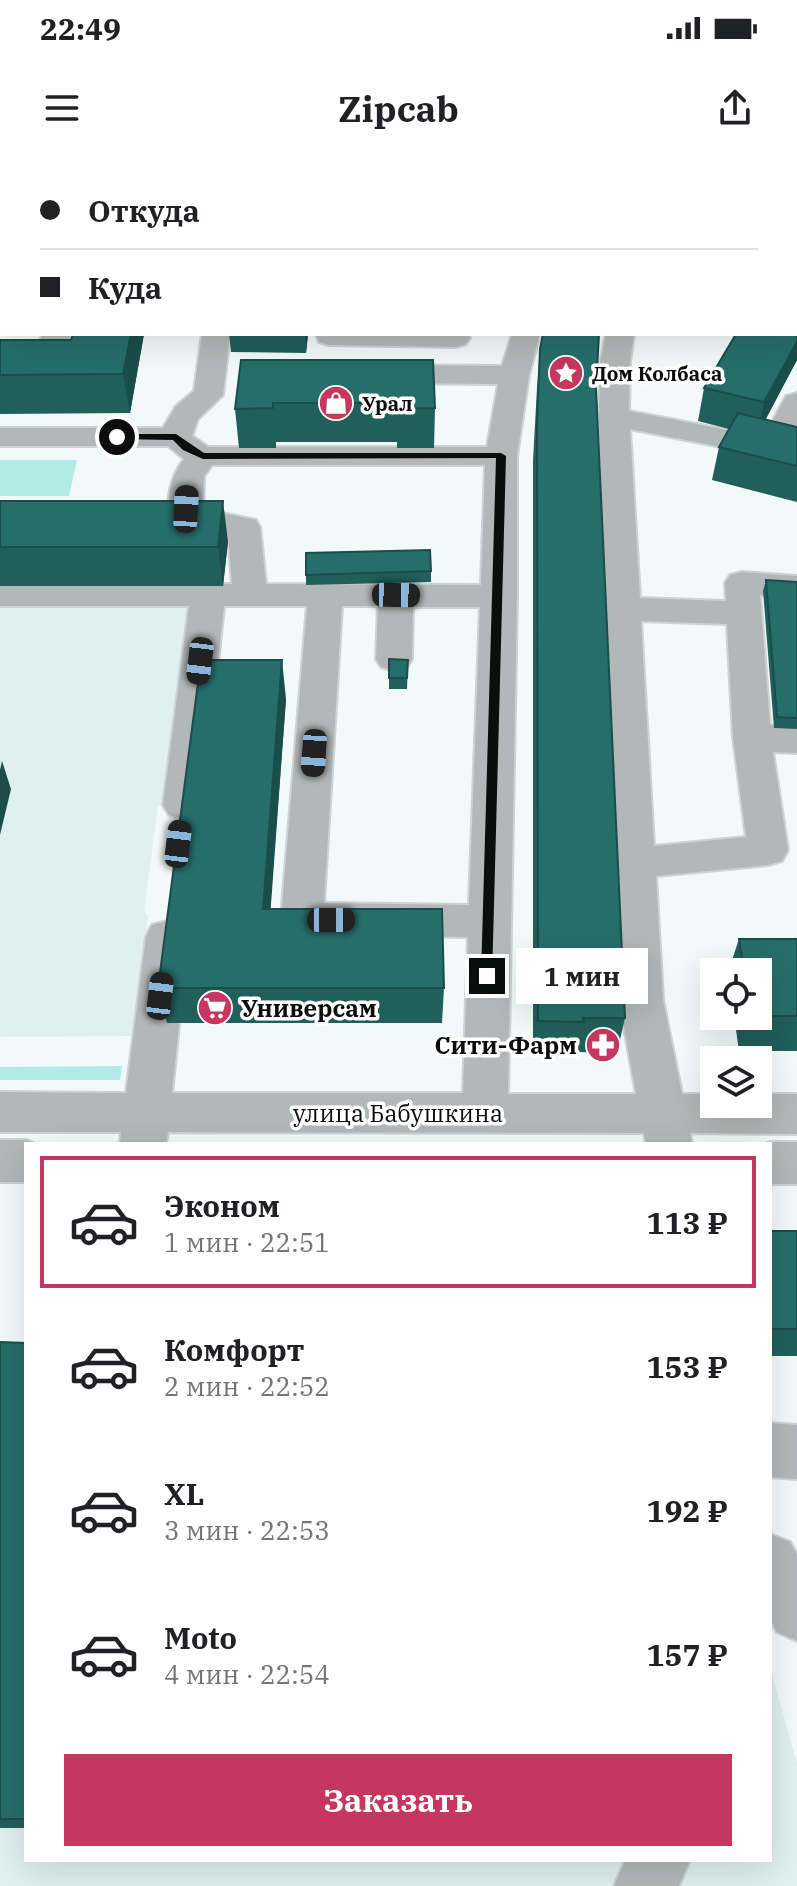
<!DOCTYPE html>
<html lang="ru">
<meta charset="utf-8">
<style>
body{margin:0;font-family:"IBM Plex Serif",serif;background:#f2f2f2;color:#202124;height:100vh;display:flex;flex-direction:column;font-size:30px;white-space:nowrap}
*{box-sizing:border-box;margin:0}
p{font-size:26px;color:#757577}
.icon{flex:none;width:44px;height:44px;fill:none;stroke:currentColor;stroke-width:2;stroke-linecap:round;stroke-linejoin:round}
.map{position:relative;flex:1;overflow:hidden}
.panel{position:absolute;left:24px;top:982px;width:748px;height:720px;display:flex;flex-direction:column;background:#fff;border-radius:0px;box-shadow:0 8px 32px #0002}
.panel>*{flex:none}
.hud{position:absolute;left:0px;top:0px;width:798px;height:176px;box-shadow:0 8px 32px #0002;display:grid;align-content:center;height:176px;padding:0 40px;background:#fff}
.tools{position:absolute;left:700px;top:798px;display:grid;gap:16px}
.tools a{display:grid;place-items:center;width:72px;height:72px;border-radius:0px;background:#fff;box-shadow:0 8px 32px #0002;font-size:40px}
.end{position:absolute;width:36px;height:36px;margin:-18px;border:10px solid #0c0e0e;background:#fff;box-shadow:0 0 0 4px #fff}
.from{border-radius:50%}
.bubble{position:absolute;height:56px;border-radius:0px;background:#fff;box-shadow:0 8px 32px #0002;font-size:26px;font-weight:700;line-height:56px;text-align:center}
.car{position:absolute;width:24px;height:48px;margin:-24px -12px;border-radius:10px;box-shadow:0 0 6px 2px #0007;background:linear-gradient(#222 24%,#8ab4d8 0 40%,#222 0 76%,#8ab4d8 0 86%,#222 0)}
.hud b{display:flex;align-items:center;gap:28px;height:76px;font-size:30px}
.hud b+b{border-top:2px solid #e0e0e0}
.hud i{width:20px;height:20px;background:#202124}
ul{padding:14px 0 0;list-style:none}
li{display:flex;align-items:center;gap:24px;height:132px;margin:0 16px 12px;padding:0 24px;border:4px solid transparent;border-radius:0px}
li div{flex:1}
li b{display:block;font-size:30px}
li em{font-style:normal;font-weight:700}
li.on{border-color:#c5375e}
li>.icon{width:72px;height:72px;stroke-width:1.5}
.button{display:flex;gap:16px;margin-top:auto;padding:16px 40px}
.button a{flex:1;height:92px;border-radius:0px;background:#c5375e;color:#fff;font-size:32px;font-weight:700;line-height:92px;text-align:center}
.status{display:flex;justify-content:space-between;align-items:center;height:56px;padding:0 40px;background:#fff;direction:ltr}
.status svg{height:22px;fill:currentColor}
header{display:flex;justify-content:space-between;align-items:center;height:104px;padding:0 40px;background:#fff;font-size:36px;font-weight:700}
.map>svg:first-child{display:block}
</style>
<div class="status"><b>22:49</b><svg viewBox="0 0 49 12"><path d="M0 12V9h3v3zM5 12V6h3v6zM10 12V3h3v9zM15 12V0h3v12zM26 1h20v11H26zM47 4h2v5h-2z"/></svg></div>
<header><svg class="icon" aria-label="menu" viewBox="0 0 24 24"><path d="M4 6h16M4 12h16M4 18h16"/></svg>Zipcab<svg class="icon" aria-label="share" viewBox="0 0 24 24"><path d="M12 15V3M7 8l5-5 5 5M5 13v7h14v-7"/></svg></header>
<div class="map">
<svg width="797" height="1726" viewBox="0 0 797 1726">
<rect width="100%" height="100%" fill="#f2f9f9"/>
<!-- built -->
<g fill="#dff0ee">
<polygon points="190,444 165,644 158,646 144,751 148,756 132,876 0,877 0,447"/>
<polygon points="0,1211 26,1211 26,1700 770,1700 770,1507 797,1604 797,1726 0,1726"/>
</g>
<!-- green -->
<g fill="#b2ebe5">
<polygon points="0,300 77,300 69,336 0,336"/>
<polygon points="122,906 120,920 0,920 0,907"/>
</g>
<g fill="none" stroke-linecap="round" stroke-linejoin="round">
<!-- minor casing -->
<g stroke="#cdd3d3" stroke-width="4">
<g id="minor">
<rect x="219" y="0" width="24" height="2"/>
<rect x="431" y="0" width="24" height="2"/>
<rect x="0" y="35" width="2" height="16"/>
<path d="M 43,174 L 71,174 C 61,204 28,205 0,206 L 0,188 L 25,187 L 40,180 Z"/>
<path d="M 202,174 L 230,174 L 223,235 L 198,259 L 192,276 L 208,287 L 487,287 L 498,224 L 376,223 L 366,220 L 361,214 L 366,208 L 376,205 L 502,206 L 512,174 L 540,174 L 529,215 L 517,296 L 517,436 L 508,934 L 636,934 L 619,840 L 599,259 L 600,202 L 606,174 L 634,174 L 630,202 L 629,251 L 764,277 L 786,236 L 797,233 L 797,272 L 792,283 L 797,284 L 797,302 L 630,269 L 640,438 L 726,441 L 725,423 L 730,415 L 742,412 L 797,416 L 797,438 L 760,435 L 770,565 L 797,567 L 797,593 L 773,592 L 788,690 L 782,701 L 768,705 L 656,716 L 663,840 L 682,934 L 714,934 L 714,944 L 758,944 L 758,934 L 797,934 L 797,974 L 690,973 L 692,984 L 646,984 L 644,973 L 168,972 L 166,984 L 120,984 L 121,972 L 0,972 L 0,932 L 126,933 L 146,777 L 152,765 L 167,761 L 182,765 L 188,777 L 172,933 L 463,933 L 468,777 L 302,775 L 287,770 L 281,759 L 307,446 L 224,446 L 203,645 L 197,655 L 183,659 L 169,655 L 163,645 L 189,446 L 0,446 L 0,424 L 232,424 L 228,374 L 174,363 C 162,345 172,314 184,299 L 168,286 L 0,286 L 0,268 L 163,268 L 176,246 L 194,231 ZM 212,305 L 485,305 L 481,425 L 266,424 L 260,367 L 256,360 L 203,349 L 204,316 ZM 342,446 L 378,446 L 376,499 L 381,507 L 394,511 L 407,507 L 412,499 L 413,447 L 480,447 L 469,745 L 324,743 ZM 641,461 L 727,464 L 733,577 L 746,677 L 654,686 Z"/>
<polygon points="316,174 468,174 470,178 466,184 456,187 329,185 319,182"/>
<polygon points="0,980 26,980 36,984 26,984 26,1022 0,1022"/>
<polygon points="770,982 797,982 797,1024 770,1024 770,984 765,984"/>
<polygon points="770,1263 797,1265 797,1319 770,1317"/>
<polygon points="770,1374 790,1382 797,1395 797,1481 777,1472 770,1459"/>
<polygon points="625,1700 690,1700 679,1726 614,1726"/>
</g>
</g>
<!-- minor -->
<use href="#minor" fill="#b4b7b7" fill-rule="evenodd"/>
</g>
<!-- wall -->
<g fill="#215f5a">
<polygon points="0,0 179,0 179,2 2,2 2,24 0,24"/>
<rect x="273" y="0" width="157" height="2"/>
<polygon points="797,72 797,200 765,259 797,267 797,342 712,320 719,287 729,269 698,261 704,228 796,174"/>
<polygon points="144,174 130,253 0,254 0,180 71,180"/>
<polygon points="229,174 308,174 306,193 231,192"/>
<polygon points="543,174 600,174 598,183 596,228 625,858 617,893 578,892 577,897 533,896 533,301 537,228 540,189"/>
<polygon points="241,200 435,248 434,288 397,288 397,282 276,282 276,288 239,288 235,249"/>
<polygon points="0,341 228,381 223,426 0,426"/>
<polygon points="431,411 431,422 306,425 306,415"/>
<polygon points="766,420 797,422 797,569 774,568 763,431"/>
<polygon points="389,499 408,500 407,529 389,529"/>
<polygon points="286,539 270,749 444,828 442,863 167,863 158,828"/>
<polygon points="739,779 797,779 797,891 739,891 734,856 758,856 758,812 728,812"/>
<rect x="770" y="1071" width="27" height="125"/>
<polygon points="0,1182 26,1183 26,1668 0,1668"/>
</g>
<!-- shaded-wall -->
<g fill="#1b4d4a">
<polygon points="167,0 179,0 179,2 166,2"/>
<polygon points="667,0 691,0 690,2 665,2"/>
<polygon points="131,174 144,174 130,253 123,214"/>
<polygon points="305,174 308,174 306,193"/>
<polygon points="797,182 797,200 757,276 764,242"/>
<polygon points="223,341 228,381 223,426 218,387"/>
<polygon points="282,500 286,539 268,785 263,749"/>
<polygon points="2,601 11,629 0,675 0,610"/>
</g>
<!-- building -->
<g fill="#266e69" stroke="#1b4d4a" stroke-width="2">
<polygon points="116,0 167,0 166,2 116,2"/>
<polygon points="613,0 667,0 665,2 611,2"/>
<polygon points="796,105 797,182 764,242 704,228 736,174 796,174"/>
<polygon points="73,174 131,174 123,214 0,215 0,180 71,180"/>
<polygon points="543,174 599,174 596,228 625,858 583,858 584,862 538,861 537,262 540,189"/>
<polygon points="241,200 433,200 435,248 397,249 397,243 273,243 273,248 235,249"/>
<polygon points="738,253 797,267 797,306 719,287"/>
<polygon points="0,341 223,341 218,387 0,387"/>
<polygon points="430,390 431,411 306,415 306,393"/>
<polygon points="766,420 797,422 797,558 777,557"/>
<polygon points="389,499 408,500 407,518 389,518"/>
<polygon points="201,500 282,500 263,749 442,749 444,828 158,828"/>
<polygon points="739,779 797,779 797,856 758,856 758,812 744,812"/>
<rect x="770" y="1071" width="27" height="98"/>
<polygon points="0,1182 26,1183 26,1659 0,1659"/>
</g>
<!-- route -->
<polygon fill="#0c0e0e" points="117,274 176,274 204,293 501,293 506,296 492,820 483,820 481,816 496,298 203,299 183,290 173,280 114,279"/>
<!-- icons -->
<defs>
<g id="sight-disc" transform="scale(1.8)"><circle r="9.5" fill="#c5375e" stroke="#fff"/><path d="M0-6L1.8-2.2L6-1.7L2.9 1.2L3.7 5.4L0 3.3L-3.7 5.4L-2.9 1.2L-6-1.7L-1.8-2.2Z" fill="#fff"/></g>
<g id="shop-disc" transform="scale(1.8)"><circle r="9.5" fill="#c5375e" stroke="#fff"/><path d="M-5-2.5h2.3a2.7 3.5 0 0 1 5.4 0H5L5.5 6h-11ZM-1.5-2.5h3a1.5 2.3 0 0 0-3 0Z" fill="#fff"/></g>
<g id="supermarket-disc" transform="scale(1.8)"><circle r="9.5" fill="#c5375e" stroke="#fff"/><path d="M-6-5.5h2.5l.6 2H6L4.5 2H-2.5L-4.4-4H-6ZM-1.5 3.2a1.3 1.3 0 1 0 .1 0ZM3 3.2a1.3 1.3 0 1 0 .1 0Z" fill="#fff"/></g>
<g id="pharmacy-disc" transform="scale(1.8)"><circle r="9.5" fill="#c5375e" stroke="#fff"/><path d="M-2-6h4v4h4v4h-4v4h-4v-4h-4v-4h4Z" fill="#fff"/></g>
</defs>
<g fill-rule="evenodd">
<use href="#sight-disc" x="566" y="213"/>
<use href="#shop-disc" x="336" y="243"/>
<use href="#supermarket-disc" x="215" y="848"/>
<use href="#pharmacy-disc" x="603" y="885"/>
</g>
<g text-anchor="middle" dominant-baseline="central" stroke-width="7" stroke-linejoin="round" paint-order="stroke">
<!-- far-poi labels -->
<g font-size="20" font-weight="bold" fill="#0c0e0e" stroke="#fff" text-anchor="start">
<text x="592" y="213">Дом Колбаса</text>
<text x="362" y="243">Урал</text>
</g>
<!-- poi labels -->
<g font-size="24" font-weight="bold" fill="#0c0e0e" stroke="#fff" text-anchor="start">
<text x="241" y="848">Универсам</text>
<text x="577" y="885" text-anchor="end">Сити-Фарм</text>
</g>
<!-- street labels -->
<g font-size="24" fill="#0c0e0e" stroke="#fff">
<text x="398" y="953">улица Бабушкина</text>
</g>
</g>
</svg>
<div class="tools">
<a><svg class="icon" aria-label="locate" viewBox="0 0 24 24"><circle cx="12" cy="12" r="6"/><path d="M12 2v4M12 18v4M2 12h4M18 12h4"/></svg></a>
<a><svg class="icon" aria-label="layers" viewBox="0 0 24 24"><path d="M12 4l9 5-9 5-9-5zM3 14l9 5 9-5"/></svg></a>
</div>
<i class="end from" style="left:117px;top:277px"></i>
<i class="end" style="left:487px;top:816px"></i>
<div class="bubble" style="left:516px;top:788px;width:132px">1 мин</div>
<i class="car" style="left:186px;top:349px;rotate:3deg"></i>
<i class="car" style="left:396px;top:435px;rotate:91deg"></i>
<i class="car" style="left:200px;top:501px;rotate:187deg"></i>
<i class="car" style="left:314px;top:593px;rotate:184deg"></i>
<i class="car" style="left:178px;top:684px;rotate:7deg"></i>
<i class="car" style="left:331px;top:760px;rotate:90deg"></i>
<i class="car" style="left:160px;top:836px;rotate:7deg"></i>
<div class="hud">
<b><i class="from"></i>Откуда</b>
<b><i></i>Куда</b>
</div>
<section class="panel">
<ul>
<li class="on"><svg class="icon" aria-label="car" viewBox="0 0 24 24"><path d="M5 17H2v-5l4-1 3-4h7l3 4 3 1v5h-3M9 17h6M6 11h13"/><circle cx="7" cy="17" r="2"/><circle cx="17" cy="17" r="2"/></svg><div><b>Эконом</b><p>1 мин · 22:51</p></div><em>113 ₽</em></li>
<li><svg class="icon" aria-label="car" viewBox="0 0 24 24"><path d="M5 17H2v-5l4-1 3-4h7l3 4 3 1v5h-3M9 17h6M6 11h13"/><circle cx="7" cy="17" r="2"/><circle cx="17" cy="17" r="2"/></svg><div><b>Комфорт</b><p>2 мин · 22:52</p></div><em>153 ₽</em></li>
<li><svg class="icon" aria-label="car" viewBox="0 0 24 24"><path d="M5 17H2v-5l4-1 3-4h7l3 4 3 1v5h-3M9 17h6M6 11h13"/><circle cx="7" cy="17" r="2"/><circle cx="17" cy="17" r="2"/></svg><div><b>XL</b><p>3 мин · 22:53</p></div><em>192 ₽</em></li>
<li><svg class="icon" aria-label="car" viewBox="0 0 24 24"><path d="M5 17H2v-5l4-1 3-4h7l3 4 3 1v5h-3M9 17h6M6 11h13"/><circle cx="7" cy="17" r="2"/><circle cx="17" cy="17" r="2"/></svg><div><b>Moto</b><p>4 мин · 22:54</p></div><em>157 ₽</em></li>
</ul>
<div class="button"><a>Заказать</a></div>
</section>
</div>
